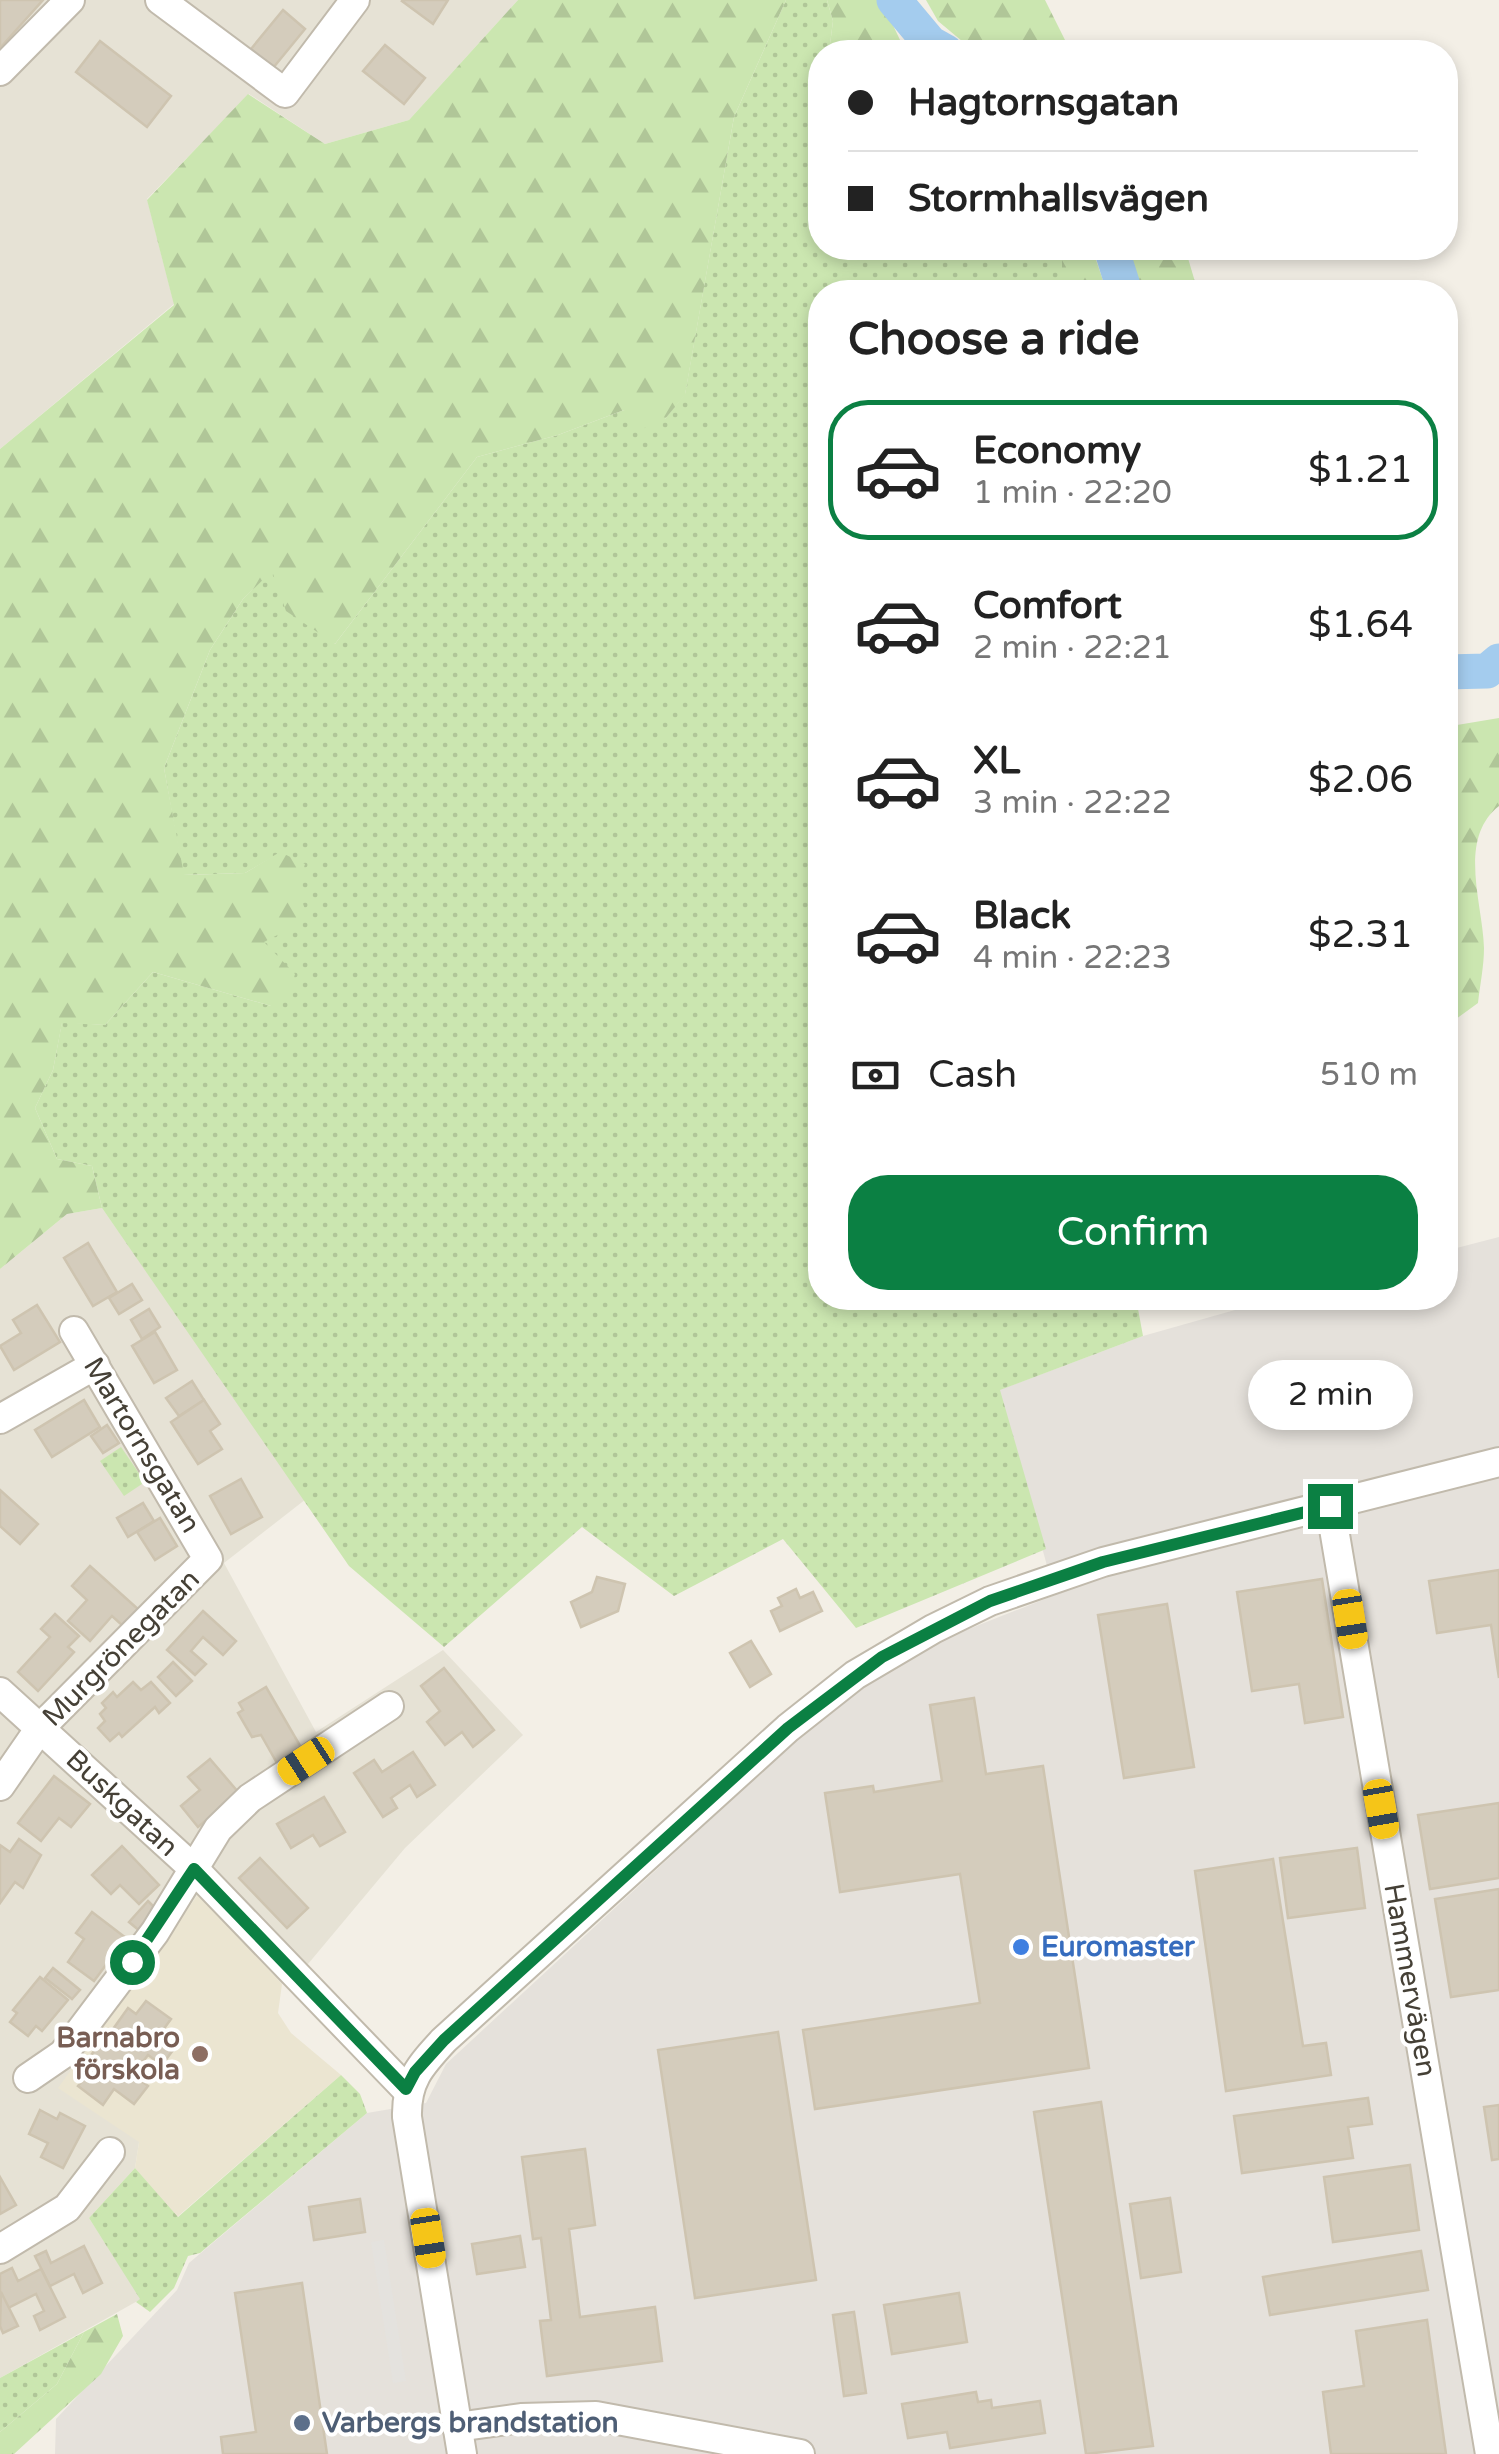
<!DOCTYPE html>
<meta charset="utf-8">
<style>
body{margin:0;font-family:"Varela Round",sans-serif;background:#f2f2f2;color:#222;height:100vh;display:flex;flex-direction:column;font-size:38px;white-space:nowrap}
*{box-sizing:border-box;margin:0}
p{font-size:32px;color:#767676}
.icon{flex:none;width:55px;height:55px;fill:none;stroke:currentColor;stroke-width:2;stroke-linecap:round;stroke-linejoin:round}
.map{position:relative;flex:1;overflow:hidden}
.sheet{position:absolute;left:808px;top:280px;width:650px;height:1030px;display:flex;flex-direction:column;background:#fff;border-radius:40px;box-shadow:0 5px 15px #0003}
.sheet>*{flex:none}
.guide{position:absolute;left:808px;top:40px;width:650px;height:220px;border-radius:40px;box-shadow:0 5px 15px #0003;display:grid;align-content:center;height:220px;padding:0 40px;background:#fff}
.end{position:absolute;width:45px;height:45px;margin:-22px;border:12px solid #0b8043;background:#fff;box-shadow:0 0 0 5px #fff}
.from{border-radius:50%}
.bubble{position:absolute;height:70px;border-radius:35px;background:#fff;box-shadow:0 5px 15px #0003;font-size:32px;font-weight:600;line-height:70px;text-align:center}
.car{position:absolute;width:30px;height:60px;margin:-30px -15px;border-radius:12px;box-shadow:0 0 8px 2px #0007;background:linear-gradient(#f5c518 24%,#345 0 40%,#f5c518 0 76%,#345 0 86%,#f5c518 0)}
.guide b{display:flex;align-items:center;gap:35px;height:95px;font-size:38px}
.guide b+b{border-top:2px solid #e0e0e0}
.guide i{width:25px;height:25px;background:#222}
ul{padding:0;list-style:none}
li{display:flex;align-items:center;gap:30px;height:140px;margin:0 20px 15px;padding:0 20px;border:5px solid transparent;border-radius:40px}
li div{flex:1}
li b{display:block;font-size:38px}
li em{font-style:normal;font-weight:600}
li.active{border-color:#0b8043}
li>.icon{width:90px;height:90px;stroke-width:1.5}
h2{padding:0 40px;font-size:45px;line-height:120px}
.pay{display:flex;align-items:center;gap:25px;height:110px;padding:0 40px;font-size:38px}
.pay p{margin-inline-start:auto}
.action{display:flex;gap:20px;margin-top:auto;padding:20px 40px}
.action a{flex:1;height:115px;border-radius:40px;background:#0b8043;color:#fff;font-size:40px;font-weight:600;line-height:115px;text-align:center}
.map>svg:first-child{display:block}
</style>
<div class="map">
<svg width="1499" height="2454" viewBox="0 0 1499 2454">
<defs>
<pattern id="grass-dots" width="8" height="8" patternUnits="userSpaceOnUse" patternTransform="scale(2.5)"><rect width="8" height="8" fill="#cbe6b0"/><path d="M2 2h.1M6 6h.1" fill="none" stroke="#b0c698" stroke-width="1.8" stroke-linecap="round"/></pattern>
<pattern id="forest-firs" width="22" height="20" patternUnits="userSpaceOnUse" patternTransform="scale(2.5)"><rect width="22" height="20" fill="#cbe6b0"/><path d="M5 1l3.5 6h-7zM16 11l3.5 6h-7z" fill="#b0c698"/></pattern>
</defs>
<rect width="100%" height="100%" fill="#f3efe6"/>
<!-- residential -->
<g fill="#e6e2d5">
<polygon points="0,0 518,0 409,120 325,144 249,94 147,199 174,304 0,449"/>
<polygon points="102,1208 306,1499 224,1563 316,1732 443,1650 523,1735 405,1848 308,1964 282,1984 198,1894 134,1986 139,2142 135,2168 89,2218 141,2299 0,2378 0,1269 67,1214"/>
</g>
<!-- industrial -->
<polygon fill="#e5e1db" points="1499,1237 1499,2454 55,2454 56,2419 177,2290 189,2263 367,2113 426,2103 446,2064 814,1724 877,1676 931,1644 1055,1595 999,1390 1143,1336 1277,1298 1445,1298 1445,1251"/>
<!-- education -->
<polygon fill="#ebe5d1" points="199,1893 282,1984 278,2013 291,2033 341,2075 177,2217 135,2168 139,2142 58,2088"/>
<!-- grass -->
<g fill="url(#grass-dots)">
<polygon points="786,0 827,0 833,21 829,52 820,52 820,248 1062,248 1062,292 820,292 820,1298 1136,1298 1143,1336 1000,1390 1046,1549 856,1628 783,1539 674,1596 582,1527 444,1647 349,1566 102,1208 92,1166 57,1159 35,1108 53,1070 62,1022 105,1025 153,972 271,1006 264,942 280,853 245,873 183,875 164,768 210,650 243,599 272,570 335,644 477,457 558,435 624,410 665,419 685,394 734,117"/>
<polygon points="121,1447 145,1482 124,1496 100,1461"/>
<polygon points="341,2075 360,2094 367,2113 200,2253 188,2256 174,2288 150,2312 136,2302 140,2299 89,2218 135,2168 178,2217"/>
<polygon points="84,2332 57,2384 0,2432 0,2378"/>
</g>
<!-- forest -->
<g fill="url(#forest-firs)">
<polygon points="518,0 786,0 734,117 685,395 665,419 640,430 624,410 558,435 477,457 335,644 286,611 272,571 243,599 210,650 164,768 184,875 245,873 280,852 305,864 298,888 308,919 264,942 295,974 288,999 271,1006 153,972 105,1025 62,1023 53,1070 35,1108 57,1159 92,1166 102,1208 67,1214 0,1269 0,449 174,305 147,200 248,94 325,144 409,120"/>
<polygon points="827,0 881,0 901,42 912,52 829,52 833,21"/>
<polygon points="926,0 1045,0 1071,52 975,52 938,21"/>
<polygon points="1062,248 1092,248 1107,292 1062,292"/>
<polygon points="1126,248 1185,248 1198,292 1142,292"/>
<path d="M 1499,718 L 1499,806 C 1457,839 1483,904 1484,948 C 1484,966 1480,985 1478,1003 L 1445,1027 L 1445,727 Z"/>
<polygon points="117,2314 123,2336 101,2374 14,2454 0,2454 0,2432 57,2384 84,2332"/>
</g>
<!-- parking -->
<polygon fill="#e4e2de" points="384,2240 406,2381 393,2383 371,2242"/>
<g fill="none" stroke-linecap="round" stroke-linejoin="round">
<!-- river -->
<g stroke="#a4ccee" stroke-width="35">
<polyline points="894,0 930,43 946,52"/>
<polyline points="1111,248 1125,292"/>
<polyline points="1445,672 1487,671 1499,661"/>
</g>
</g>
<!-- building -->
<g fill="#d4ccbc" stroke="#cec4b0" stroke-width="2.5">
<polygon points="0,0 43,0 1,47 0,47"/>
<polygon points="448,0 433,24 402,1 403,0"/>
<polygon points="283,10 305,29 273,68 251,49"/>
<polygon points="100,41 171,96 147,127 76,72"/>
<polygon points="385,45 425,78 404,104 363,71"/>
<polygon points="88,1243 117,1292 93,1306 64,1258"/>
<polygon points="132,1284 142,1300 119,1314 109,1298"/>
<polygon points="37,1305 60,1342 14,1370 0,1346 21,1333 13,1320"/>
<polygon points="149,1309 160,1327 142,1339 131,1320"/>
<polygon points="155,1332 177,1370 154,1383 132,1346"/>
<polygon points="192,1381 204,1400 179,1416 166,1398"/>
<polygon points="84,1400 100,1427 52,1457 35,1430"/>
<polygon points="204,1400 220,1424 210,1431 222,1449 198,1464 171,1422"/>
<polygon points="107,1425 119,1443 103,1453 91,1436"/>
<polygon points="241,1479 262,1517 231,1534 210,1496"/>
<polygon points="0,1490 38,1524 20,1544 0,1526"/>
<polygon points="143,1503 154,1521 128,1537 117,1518"/>
<polygon points="160,1518 177,1546 155,1560 137,1532"/>
<polygon points="90,1566 138,1609 123,1626 112,1616 90,1641 68,1621 87,1600 72,1586"/>
<polygon points="1499,1570 1499,1678 1491,1625 1437,1633 1429,1581"/>
<polygon points="597,1577 625,1584 618,1611 581,1627 571,1602 592,1592"/>
<polygon points="1322,1579 1343,1717 1305,1723 1299,1684 1252,1691 1237,1592"/>
<polygon points="796,1589 800,1598 813,1592 822,1611 780,1631 771,1611 782,1606 778,1598"/>
<polygon points="1167,1604 1194,1767 1124,1778 1098,1615"/>
<polygon points="203,1611 236,1641 223,1655 203,1637 191,1651 206,1664 195,1675 167,1650"/>
<polygon points="55,1614 79,1636 68,1647 74,1652 38,1691 18,1672 50,1637 41,1629"/>
<polygon points="751,1641 771,1674 750,1687 730,1653"/>
<polygon points="173,1662 192,1681 176,1696 158,1677"/>
<polygon points="444,1668 494,1730 473,1747 462,1732 445,1745 427,1722 440,1711 421,1686"/>
<polygon points="133,1682 141,1690 151,1682 170,1703 159,1713 155,1707 122,1737 119,1733 110,1741 98,1728 105,1721 100,1714 106,1708 102,1703 113,1692 117,1697"/>
<polygon points="266,1687 302,1749 277,1763 261,1735 252,1737 238,1713 243,1710 239,1703"/>
<polygon points="974,1698 986,1774 1043,1766 1089,2068 815,2109 803,2030 980,2003 960,1874 840,1892 825,1793 873,1786 874,1792 942,1781 930,1705"/>
<polygon points="413,1752 435,1785 417,1797 410,1785 391,1798 397,1808 383,1817 354,1773 374,1760 382,1772"/>
<polygon points="210,1759 239,1793 198,1827 181,1806 200,1790 188,1777"/>
<polygon points="54,1776 90,1804 71,1827 59,1818 41,1841 18,1823"/>
<polygon points="324,1797 345,1832 320,1846 313,1835 291,1848 277,1824"/>
<polygon points="1499,1803 1499,1878 1430,1889 1418,1815"/>
<polygon points="19,1839 41,1855 23,1888 15,1882 0,1903 0,1845 10,1852"/>
<polygon points="122,1846 159,1885 139,1904 120,1885 111,1894 92,1875"/>
<polygon points="1357,1848 1365,1908 1288,1918 1280,1858"/>
<polygon points="260,1858 308,1908 287,1928 239,1878"/>
<polygon points="1273,1859 1303,2046 1326,2043 1331,2075 1226,2091 1195,1871"/>
<polygon points="1499,1889 1499,1990 1451,1997 1435,1899"/>
<polygon points="148,1901 159,1912 141,1932 129,1922"/>
<polygon points="92,1912 126,1938 94,1981 68,1962 84,1939 76,1933"/>
<polygon points="53,1968 80,1990 72,1999 45,1978"/>
<polygon points="40,1977 68,2000 42,2031 36,2026 28,2036 10,2022 17,2013 13,2010"/>
<polygon points="146,2001 171,2019 160,2034 176,2046 162,2065 148,2055 133,2075 148,2086 134,2104 114,2089 103,2105 78,2086 89,2072 82,2067 101,2042 108,2047 118,2033 113,2029 128,2008 136,2014"/>
<polygon points="778,2032 816,2280 695,2298 658,2050"/>
<polygon points="1368,2098 1372,2124 1348,2127 1353,2158 1242,2173 1234,2116"/>
<polygon points="1101,2102 1153,2446 1086,2454 1034,2112"/>
<polygon points="1499,2105 1499,2159 1492,2160 1484,2107"/>
<polygon points="40,2110 57,2119 60,2113 85,2126 63,2168 41,2157 48,2143 29,2134"/>
<polygon points="585,2149 595,2225 569,2229 580,2317 655,2307 662,2361 547,2376 540,2321 551,2320 541,2238 533,2239 522,2157"/>
<polygon points="1410,2165 1419,2230 1333,2242 1324,2177"/>
<polygon points="0,2177 16,2205 0,2214"/>
<polygon points="1170,2198 1181,2272 1141,2278 1130,2204"/>
<polygon points="360,2199 365,2232 314,2240 309,2207"/>
<polygon points="520,2236 525,2267 477,2274 472,2244"/>
<polygon points="84,2246 102,2283 83,2293 74,2274 50,2286 35,2256 46,2251 51,2263"/>
<polygon points="1421,2251 1428,2290 1270,2315 1263,2277"/>
<polygon points="12,2268 18,2281 41,2269 65,2317 40,2330 34,2316 44,2311 36,2294 8,2308 0,2291 0,2274"/>
<polygon points="302,2283 327,2454 223,2454 221,2437 256,2432 235,2293"/>
<polygon points="1,2292 18,2326 3,2333 0,2326"/>
<polygon points="959,2293 967,2342 892,2354 884,2305"/>
<polygon points="854,2312 866,2393 844,2396 833,2315"/>
<polygon points="1427,2320 1446,2454 1331,2454 1323,2392 1364,2386 1356,2331"/>
<polygon points="976,2392 978,2402 991,2400 992,2408 1040,2401 1045,2433 950,2448 947,2432 908,2438 902,2404"/>
</g>
<g fill="none" stroke-linecap="round" stroke-linejoin="round">
<!-- minor casing -->
<g stroke="#c1baac" stroke-width="32">
<g id="minor">
<polyline points="160,0 285,93 355,0"/>
<polyline points="0,71 70,0"/>
<polyline points="0,1419 95,1365"/>
<polyline points="1330,1505 1490,2454"/>
<polyline points="0,1692 194,1869 406,2089"/>
<polyline points="0,1786 40,1728 208,1559 74,1331"/>
<polyline points="28,2078 63,2054 155,1932 218,1829 250,1798 389,1706"/>
<polyline points="0,2249 67,2208 110,2152"/>
<polyline points="457,2427 521,2418 596,2416 800,2454"/>
<path d="M 462,2454 L 407,2117 C 406,2081 420,2066 444,2040 L 788,1728 L 855,1675 L 933,1629 L 990,1601 L 1103,1562 L 1499,1462"/>
</g>
</g>
<!-- minor -->
<use href="#minor" stroke="#fff" stroke-width="28"/>
</g>
<g fill="none" stroke-linecap="round" stroke-linejoin="round">
<!-- route -->
<polyline stroke="#0b8043" stroke-width="12" points="132,1962 194,1869 406,2089 415,2072 444,2040 788,1728 882,1657 990,1601 1103,1562 1330,1506"/>
</g>
<!-- markers -->
<circle fill="#3f7fe0" stroke="#fff" stroke-width="4" cx="1021" cy="1947" r="10"/>
<circle fill="#8d6e63" stroke="#fff" stroke-width="4" cx="200" cy="2054" r="10"/>
<circle fill="#5c6f8a" stroke="#fff" stroke-width="4" cx="302" cy="2423" r="10"/>
<g text-anchor="middle" dominant-baseline="central" stroke-width="8" stroke-linejoin="round" paint-order="stroke">
<!-- street labels -->
<g font-size="28" fill="#454036" stroke="#fff">
<text transform="translate(142 1445) rotate(59)">Martornsgatan</text>
<text transform="translate(121 1648) rotate(-45)">Murgrönegatan</text>
<text transform="translate(122 1803) rotate(43)">Buskgatan</text>
<text transform="translate(1410 1980) rotate(80)">Hammervägen</text>
</g>
<!-- shop labels -->
<g font-size="28" font-weight="bold" fill="#366cbe" stroke="#fff" text-anchor="start">
<text x="1041" y="1947">Euromaster</text>
</g>
<!-- education labels -->
<g font-size="28" font-weight="bold" fill="#785e54" stroke="#fff" text-anchor="end">
<text x="180" y="2038">Barnabro<tspan x="180" dy="32">förskola</tspan></text>
</g>
<!-- service labels -->
<g font-size="28" font-weight="bold" fill="#4e5e75" stroke="#fff" text-anchor="start">
<text x="322" y="2423">Varbergs brandstation</text>
</g>
</g>
</svg>
<i class="end from" style="left:132px;top:1962px"></i>
<i class="end" style="left:1330px;top:1506px"></i>
<div class="bubble" style="left:1248px;top:1360px;width:165px">2 min</div>
<i class="car" style="left:1350px;top:1619px;rotate:171deg"></i>
<i class="car" style="left:306px;top:1761px;rotate:237deg"></i>
<i class="car" style="left:1381px;top:1809px;rotate:170deg"></i>
<i class="car" style="left:428px;top:2238px;rotate:171deg"></i>
<div class="guide">
<b><i class="from"></i>Hagtornsgatan</b>
<b><i></i>Stormhallsvägen</b>
</div>
<section class="sheet">
<h2>Choose a ride</h2>
<ul>
<li class="active"><svg class="icon" aria-label="car" viewBox="0 0 24 24"><path d="M5 17H2v-5l4-1 3-4h7l3 4 3 1v5h-3M9 17h6M6 11h13"/><circle cx="7" cy="17" r="2"/><circle cx="17" cy="17" r="2"/></svg><div><b>Economy</b><p>1 min · 22:20</p></div><em>$1.21</em></li>
<li><svg class="icon" aria-label="car" viewBox="0 0 24 24"><path d="M5 17H2v-5l4-1 3-4h7l3 4 3 1v5h-3M9 17h6M6 11h13"/><circle cx="7" cy="17" r="2"/><circle cx="17" cy="17" r="2"/></svg><div><b>Comfort</b><p>2 min · 22:21</p></div><em>$1.64</em></li>
<li><svg class="icon" aria-label="car" viewBox="0 0 24 24"><path d="M5 17H2v-5l4-1 3-4h7l3 4 3 1v5h-3M9 17h6M6 11h13"/><circle cx="7" cy="17" r="2"/><circle cx="17" cy="17" r="2"/></svg><div><b>XL</b><p>3 min · 22:22</p></div><em>$2.06</em></li>
<li><svg class="icon" aria-label="car" viewBox="0 0 24 24"><path d="M5 17H2v-5l4-1 3-4h7l3 4 3 1v5h-3M9 17h6M6 11h13"/><circle cx="7" cy="17" r="2"/><circle cx="17" cy="17" r="2"/></svg><div><b>Black</b><p>4 min · 22:23</p></div><em>$2.31</em></li>
</ul>
<div class="pay"><svg class="icon" aria-label="cash" viewBox="0 0 24 24"><path d="M3 7h18v10H3z"/><circle cx="12" cy="12" r="2"/></svg>Cash<p>510 m</p></div>
<div class="action"><a>Confirm</a></div>
</section>
</div>
